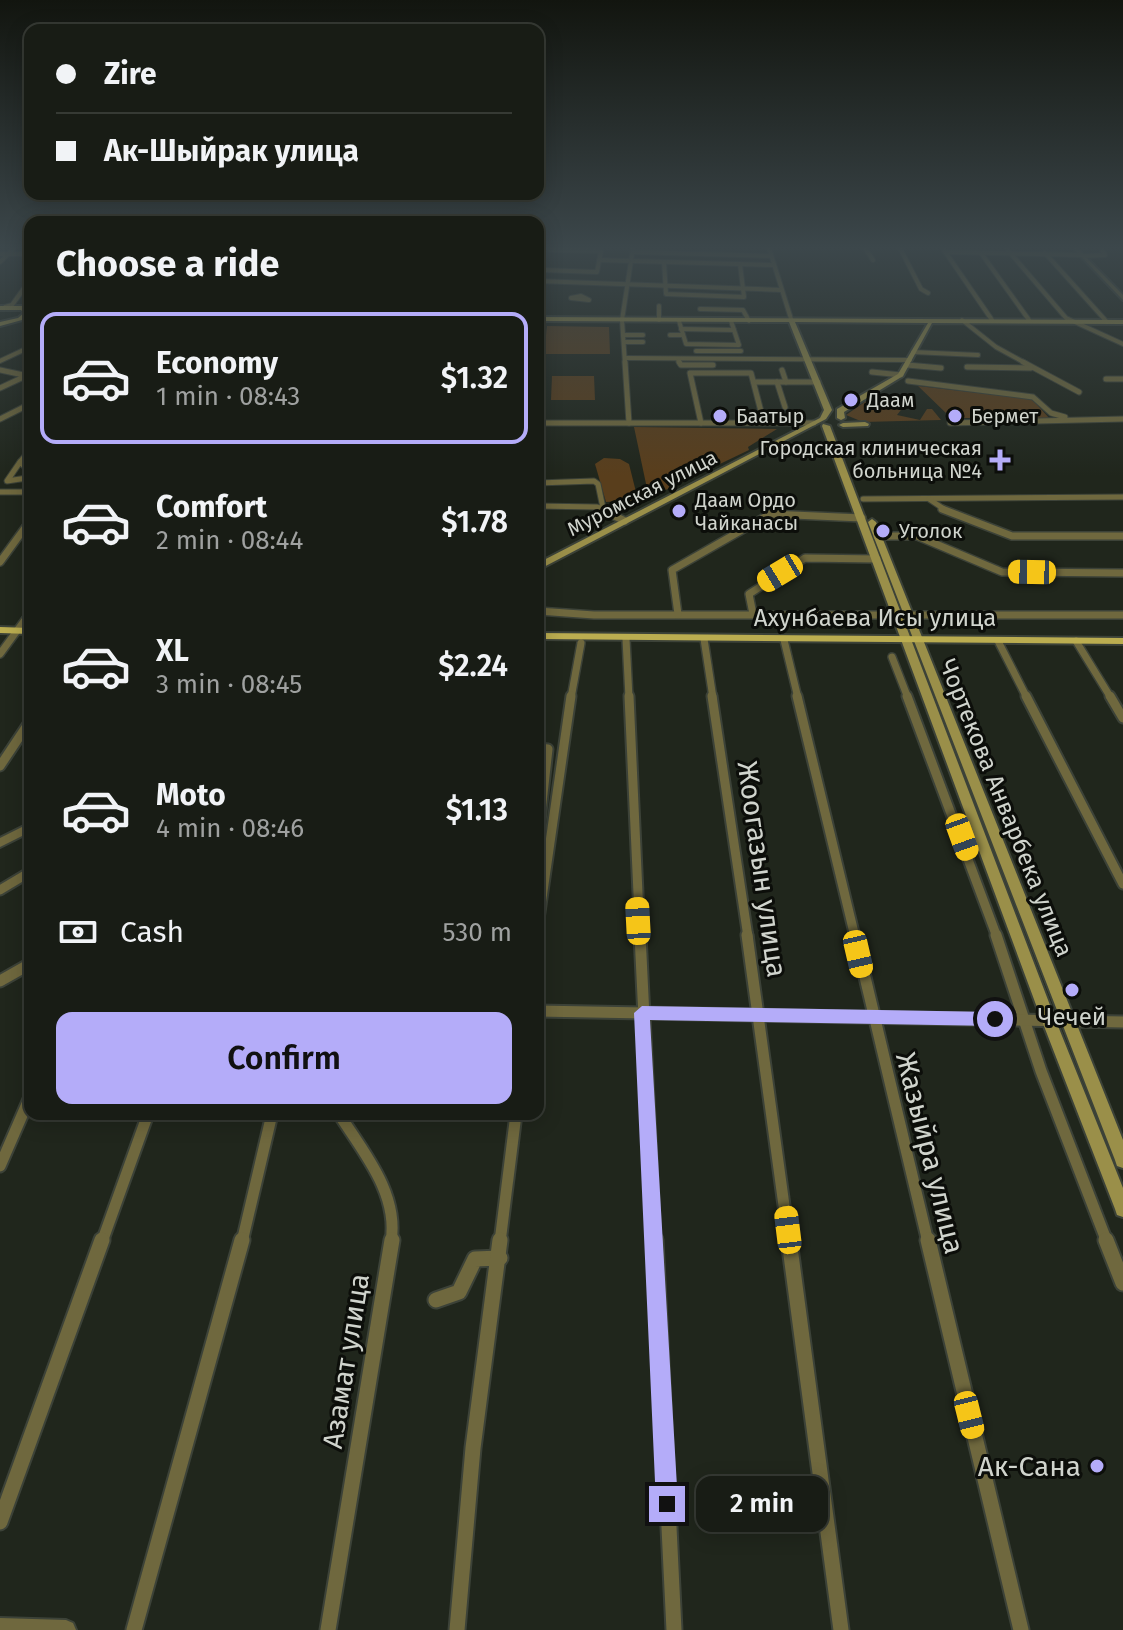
<!DOCTYPE html>
<meta charset="utf-8">
<style>
body{margin:0;font-family:"Fira Sans",sans-serif;background:#21251e;color:#f1f3f6;height:100vh;display:flex;flex-direction:column;font-size:30px;white-space:nowrap}
*{box-sizing:border-box;margin:0}
p{font-size:26px;color:#9fa1a0}
.icon{flex:none;width:44px;height:44px;fill:none;stroke:currentColor;stroke-width:2;stroke-linecap:round;stroke-linejoin:round}
.map{position:relative;flex:1;overflow:hidden}
.sheet{position:absolute;left:24px;top:216px;width:520px;height:904px;display:flex;flex-direction:column;background:#181c15;border-radius:16px;box-shadow:0 4px 20px #0003,0 0 0 2px #363a34}
.sheet>*{flex:none}
.banner{position:absolute;left:24px;top:24px;width:520px;height:176px;border-radius:16px;box-shadow:0 4px 20px #0003,0 0 0 2px #363a34;display:grid;align-content:center;height:176px;padding:0 32px;background:#181c15}
.end{position:absolute;width:36px;height:36px;margin:-18px;border:10px solid #b4acf9;background:#111;box-shadow:0 0 0 4px #111}
.from{border-radius:50%}
.bubble{position:absolute;height:56px;border-radius:16px;background:#181c15;box-shadow:0 4px 20px #0003,0 0 0 2px #363a34;font-size:26px;font-weight:600;line-height:56px;text-align:center}
.car{position:absolute;width:24px;height:48px;margin:-24px -12px;border-radius:10px;box-shadow:0 0 6px 2px #0007;background:linear-gradient(#f5c518 24%,#345 0 40%,#f5c518 0 76%,#345 0 86%,#f5c518 0)}
.banner b{display:flex;align-items:center;gap:28px;height:76px;font-size:30px}
.banner b+b{border-top:2px solid #363a34}
.banner i{width:20px;height:20px;background:#f1f3f6}
ul{padding:0;list-style:none}
li{display:flex;align-items:center;gap:24px;height:132px;margin:0 16px 12px;padding:0 16px;border:4px solid transparent;border-radius:16px}
li div{flex:1}
li b{display:block;font-size:30px}
li em{font-style:normal;font-weight:600}
li.current{border-color:#b4acf9}
li>.icon{width:72px;height:72px;stroke-width:1.5}
h2{padding:0 32px;font-size:36px;line-height:96px}
.pay{display:flex;align-items:center;gap:20px;height:88px;padding:0 32px;font-size:30px}
.pay p{margin-inline-start:auto}
.button{display:flex;gap:16px;margin-top:auto;padding:16px 32px}
.button a{flex:1;height:92px;border-radius:16px;background:#b4acf9;color:#111;font-size:32px;font-weight:600;line-height:92px;text-align:center}
.map>svg:first-child{display:block}
</style>
<div class="map">
<svg width="1123" height="1630" viewBox="0 0 1123 1630">
<rect width="100%" height="100%" fill="#20261c"/>
<!-- green -->
<g fill="#593e1c">
<polygon points="547,326 609,327 610,354 538,354 538,335 546,335"/>
<polygon points="552,376 594,376 595,400 551,400"/>
<polygon points="918,386 1032,399 1049,418 964,418 958,413 947,414"/>
<polygon points="872,397 904,406 897,415 920,420 927,409 932,409 941,420 863,422 846,415"/>
<polygon points="634,427 777,429 748,447 749,450 649,498"/>
<polygon points="604,458 620,459 629,464 638,500 606,502 595,464"/>
</g>
<g fill="none" stroke-linecap="round" stroke-linejoin="round">
<!-- minor-far5 casing -->
<g stroke="#3c4238" stroke-width="6">
<g id="minor-far5">
<polyline points="769,248 792,322"/>
<polyline points="865,248 873,260"/>
<polyline points="900,248 921,289 928,293"/>
<polyline points="1006,248 1066,318 1123,344"/>
<polyline points="944,250 992,320"/>
<polyline points="633,252 771,256"/>
<polyline points="945,252 1082,255"/>
<polyline points="981,253 1029,320"/>
<polyline points="1045,253 1107,322"/>
<polyline points="0,254 30,254"/>
<polyline points="1083,256 1105,255 1102,250"/>
<polyline points="599,260 773,265"/>
<polyline points="0,262 14,248"/>
<polyline points="664,262 666,294 744,297 740,264"/>
<polyline points="543,270 597,272 601,251 550,250"/>
<polyline points="538,281 781,290"/>
<polygon points="581,296 589,300 571,298"/>
<polyline points="659,306 659,320"/>
<polyline points="5,307 12,305 30,280"/>
<polyline points="700,309 743,310 749,321"/>
<polyline points="962,320 996,347 1027,364"/>
<polyline points="679,321 686,344 739,345 731,321"/>
<polyline points="681,329 734,330"/>
<polyline points="623,335 643,335"/>
<polyline points="670,335 682,335"/>
<polyline points="624,342 643,342"/>
<polyline points="696,351 741,351"/>
<polyline points="913,352 978,355"/>
<polyline points="625,358 910,360"/>
<polyline points="678,359 680,364"/>
<polyline points="0,361 30,347"/>
<polyline points="625,364 622,320 633,248"/>
</g>
</g>
<!-- minor-far4 casing -->
<g stroke="#3c4238" stroke-width="7">
<g id="minor-far4">
<polyline points="625,362 629,423"/>
<polyline points="679,362 681,365 713,365"/>
<polyline points="1023,362 1079,392"/>
<polyline points="907,365 941,368"/>
<polyline points="967,367 1031,368"/>
<polyline points="0,370 28,376"/>
<polyline points="782,370 786,382"/>
<polyline points="872,372 901,375"/>
<polyline points="1106,379 1123,379"/>
<polyline points="908,381 1033,397 1051,413 1065,417"/>
<polyline points="754,382 818,382"/>
<polyline points="777,382 785,407"/>
<polyline points="0,388 30,374"/>
<polyline points="0,419 30,404"/>
<polyline points="538,423 814,423"/>
<polyline points="701,423 690,373 751,373 764,423"/>
<polyline points="950,423 1123,419"/>
<polygon points="20,462 29,471 27,478 7,481"/>
<polyline points="20,462 30,450"/>
<polyline points="538,483 594,481 598,484 603,508"/>
<polyline points="0,492 30,492"/>
<polyline points="863,499 1123,497"/>
<polyline points="929,499 947,511"/>
<polyline points="538,506 597,507 604,511"/>
</g>
</g>
<!-- minor-far3 casing -->
<g stroke="#3c4238" stroke-width="10">
<g id="minor-far3">
<polyline points="600,509 625,521"/>
<polyline points="942,509 1012,536 1123,536"/>
<polyline points="877,536 917,536 1002,572 1123,573"/>
<polyline points="0,562 30,521"/>
<polyline points="538,611 594,615 1123,615"/>
<polyline points="678,614 672,570 770,514 862,518"/>
<polyline points="753,614 749,594 805,558 877,559"/>
<polyline points="626,639 629,698"/>
<polyline points="704,639 713,698"/>
<polyline points="784,640 798,698"/>
<polyline points="998,641 1027,698"/>
<polyline points="1076,641 1111,698"/>
<polyline points="0,654 30,613"/>
<polyline points="892,657 908,698"/>
<polyline points="571,698 581,643"/>
</g>
</g>
<!-- minor-far2 casing -->
<g stroke="#3c4238" stroke-width="13">
<g id="minor-far2">
<polyline points="629,696 640,937"/>
<polyline points="712,696 748,937"/>
<polyline points="797,696 855,937"/>
<polyline points="907,696 997,937"/>
<polyline points="1026,696 1123,884"/>
<polyline points="1110,696 1123,718"/>
<polyline points="538,748 548,749 538,839"/>
<polyline points="0,766 30,721"/>
<polyline points="0,890 30,872"/>
<polyline points="538,926 571,696"/>
</g>
</g>
<!-- minor-far1 casing -->
<g stroke="#3c4238" stroke-width="15">
<g id="minor-far1">
<polyline points="640,935 655,1242"/>
<polyline points="747,935 789,1242"/>
<polyline points="855,935 928,1242"/>
<polyline points="996,935 1041,1071 1107,1242"/>
<polyline points="0,981 30,964"/>
<polyline points="538,1011 1123,1022"/>
<path d="M 339,1114 C 364,1153 399,1194 391,1242"/>
<polyline points="0,1166 30,1097"/>
<polyline points="102,1242 148,1114"/>
<polyline points="242,1242 272,1114"/>
<polyline points="500,1242 516,1114"/>
</g>
</g>
<!-- minor casing -->
<g stroke="#3c4238" stroke-width="19">
<g id="minor">
<polyline points="655,1240 674,1630"/>
<polyline points="789,1240 841,1630"/>
<polyline points="928,1240 1021,1630"/>
<polyline points="1106,1240 1123,1283"/>
<polyline points="436,1300 459,1292 475,1259 500,1258"/>
<polyline points="0,1522 102,1240"/>
<polyline points="134,1630 242,1240"/>
<polyline points="328,1630 392,1240"/>
<polyline points="457,1630 473,1448 500,1240"/>
</g>
</g>
<!-- tertiary casing -->
<g stroke="#3c4238" stroke-width="4">
<g id="tertiary">
<polygon points="1073,248 1077,248 1123,295 1123,300"/>
<polygon points="30,823 30,832 0,847 0,838"/>
<polygon points="0,1618 66,1620 73,1623 76,1630 0,1630"/>
</g>
</g>
<!-- secondary casing -->
<g stroke="#3c4238" stroke-width="4">
<g id="secondary">
<polygon points="0,306 22,306 30,312 30,314 22,320 0,326 0,322 18,318 24,313 21,310 0,310"/>
<polygon points="538,317 1123,320 1123,324 932,323 903,376 844,412 845,418 841,420 837,418 837,409 898,374 928,323 795,322 832,410 826,419 538,570 538,563 820,418 824,410 789,322 538,321"/>
<polygon points="865,422 869,424 868,426 843,427 839,425 843,423"/>
<polygon points="823,424 830,426 1056,1021 1123,1188 1123,1217 1117,1215 1115,1209 1042,1021 822,426"/>
<polygon points="872,519 876,522 1123,1140 1123,1168 1117,1166 1115,1160 868,522"/>
</g>
</g>
<!-- primary casing -->
<g stroke="#3c4238" stroke-width="4">
<g id="primary">
<polygon points="0,627 30,628 30,634 0,633"/>
<polygon points="538,633 1123,638 1123,644 538,639"/>
</g>
</g>
<!-- minor-far5 -->
<use href="#minor-far5" stroke="#6f683e" stroke-width="4"/>
<!-- minor-far4 -->
<use href="#minor-far4" stroke="#6f683e" stroke-width="5"/>
<!-- minor-far3 -->
<use href="#minor-far3" stroke="#6f683e" stroke-width="7"/>
<!-- minor-far2 -->
<use href="#minor-far2" stroke="#6f683e" stroke-width="9"/>
<!-- minor-far1 -->
<use href="#minor-far1" stroke="#6f683e" stroke-width="11"/>
<!-- minor -->
<use href="#minor" stroke="#6f683e" stroke-width="15"/>
<!-- tertiary -->
<use href="#tertiary" fill="#6f683e" fill-rule="evenodd"/>
<!-- secondary -->
<use href="#secondary" fill="#9a8f49" fill-rule="evenodd"/>
<!-- primary -->
<use href="#primary" fill="#bbad50" fill-rule="evenodd"/>
</g>
<!-- sky -->
<linearGradient id="sky" x2="0" y2="1"><stop stop-color="#12150f"/><stop offset="0.52" stop-color="#3c474b"/><stop offset="1" stop-color="#3c474b" stop-opacity="0"/></linearGradient>
<rect width="1123" height="476" fill="url(#sky)"/>
<!-- route -->
<polygon fill="#b4acf9" points="642,1006 995,1012 1003,1019 995,1026 650,1020 678,1504 675,1512 667,1515 660,1512 656,1504 634,1013"/>
<!-- markers -->
<g fill="#b4acf9" stroke="#0c0e0a" stroke-width="3">
<circle cx="851" cy="400" r="8"/>
<circle cx="720" cy="416" r="8"/>
<circle cx="955" cy="416" r="8"/>
<path d="M996 448h8v8h8v8h-8v8h-8v-8h-8v-8h8z"/>
<circle cx="679" cy="511" r="8"/>
<circle cx="883" cy="531" r="8"/>
<circle cx="1072" cy="990" r="8"/>
<circle cx="1097" cy="1466" r="8"/>
</g>
<g text-anchor="middle" dominant-baseline="central" stroke-width="6" stroke-linejoin="round" paint-order="stroke">
<!-- far-poi labels -->
<g font-size="20" fill="#d0d4cd" stroke="#0c0e0a" text-anchor="start">
<text x="867" y="400">Даам</text>
<text x="736" y="416">Баатыр</text>
<text x="971" y="416">Бермет</text>
<text x="982" y="448" text-anchor="end">Городская клиническая<tspan x="982" dy="23">больница №4</tspan></text>
<text x="695" y="500">Даам Ордо<tspan x="695" dy="23">Чайканасы</tspan></text>
<text x="899" y="531">Уголок</text>
</g>
<!-- far-street labels -->
<g font-size="20" fill="#d0d4cd" stroke="#0c0e0a">
<text transform="translate(642 493) rotate(-27)">Муромская улица</text>
</g>
<!-- street labels -->
<g font-size="24" fill="#d0d4cd" stroke="#0c0e0a">
<text x="875" y="618">Ахунбаева Исы улица</text>
<text transform="translate(1006 808) rotate(68)">Чортекова Анварбека улица</text>
</g>
<!-- poi labels -->
<g font-size="24" fill="#d0d4cd" stroke="#0c0e0a">
<text x="1072" y="1017">Чечей</text>
</g>
<!-- near-street labels -->
<g font-size="28" fill="#d0d4cd" stroke="#0c0e0a">
<text transform="translate(762 869) rotate(82)">Жоогазын улица</text>
<text transform="translate(930 1153) rotate(76)">Жазыйра улица</text>
<text transform="translate(346 1361) rotate(-81)">Азамат улица</text>
</g>
<!-- near-poi labels -->
<g font-size="28" fill="#d0d4cd" stroke="#0c0e0a" text-anchor="end">
<text x="1081" y="1466">Ак-Сана</text>
</g>
</g>
</svg>
<i class="end from" style="left:995px;top:1019px"></i>
<i class="end" style="left:667px;top:1504px"></i>
<div class="bubble" style="left:696px;top:1476px;width:132px">2 min</div>
<i class="car" style="left:1032px;top:572px;rotate:271deg"></i>
<i class="car" style="left:780px;top:573px;rotate:239deg"></i>
<i class="car" style="left:962px;top:837px;rotate:160deg"></i>
<i class="car" style="left:638px;top:921px;rotate:357deg"></i>
<i class="car" style="left:858px;top:954px;rotate:167deg"></i>
<i class="car" style="left:788px;top:1230px;rotate:353deg"></i>
<i class="car" style="left:969px;top:1415px;rotate:166deg"></i>
<div class="banner">
<b><i class="from"></i>Zire</b>
<b><i></i>Ак-Шыйрак улица</b>
</div>
<section class="sheet">
<h2>Choose a ride</h2>
<ul>
<li class="current"><svg class="icon" aria-label="car" viewBox="0 0 24 24"><path d="M5 17H2v-5l4-1 3-4h7l3 4 3 1v5h-3M9 17h6M6 11h13"/><circle cx="7" cy="17" r="2"/><circle cx="17" cy="17" r="2"/></svg><div><b>Economy</b><p>1 min · 08:43</p></div><em>$1.32</em></li>
<li><svg class="icon" aria-label="car" viewBox="0 0 24 24"><path d="M5 17H2v-5l4-1 3-4h7l3 4 3 1v5h-3M9 17h6M6 11h13"/><circle cx="7" cy="17" r="2"/><circle cx="17" cy="17" r="2"/></svg><div><b>Comfort</b><p>2 min · 08:44</p></div><em>$1.78</em></li>
<li><svg class="icon" aria-label="car" viewBox="0 0 24 24"><path d="M5 17H2v-5l4-1 3-4h7l3 4 3 1v5h-3M9 17h6M6 11h13"/><circle cx="7" cy="17" r="2"/><circle cx="17" cy="17" r="2"/></svg><div><b>XL</b><p>3 min · 08:45</p></div><em>$2.24</em></li>
<li><svg class="icon" aria-label="car" viewBox="0 0 24 24"><path d="M5 17H2v-5l4-1 3-4h7l3 4 3 1v5h-3M9 17h6M6 11h13"/><circle cx="7" cy="17" r="2"/><circle cx="17" cy="17" r="2"/></svg><div><b>Moto</b><p>4 min · 08:46</p></div><em>$1.13</em></li>
</ul>
<div class="pay"><svg class="icon" aria-label="cash" viewBox="0 0 24 24"><path d="M3 7h18v10H3z"/><circle cx="12" cy="12" r="2"/></svg>Cash<p>530 m</p></div>
<div class="button"><a>Confirm</a></div>
</section>
</div>
